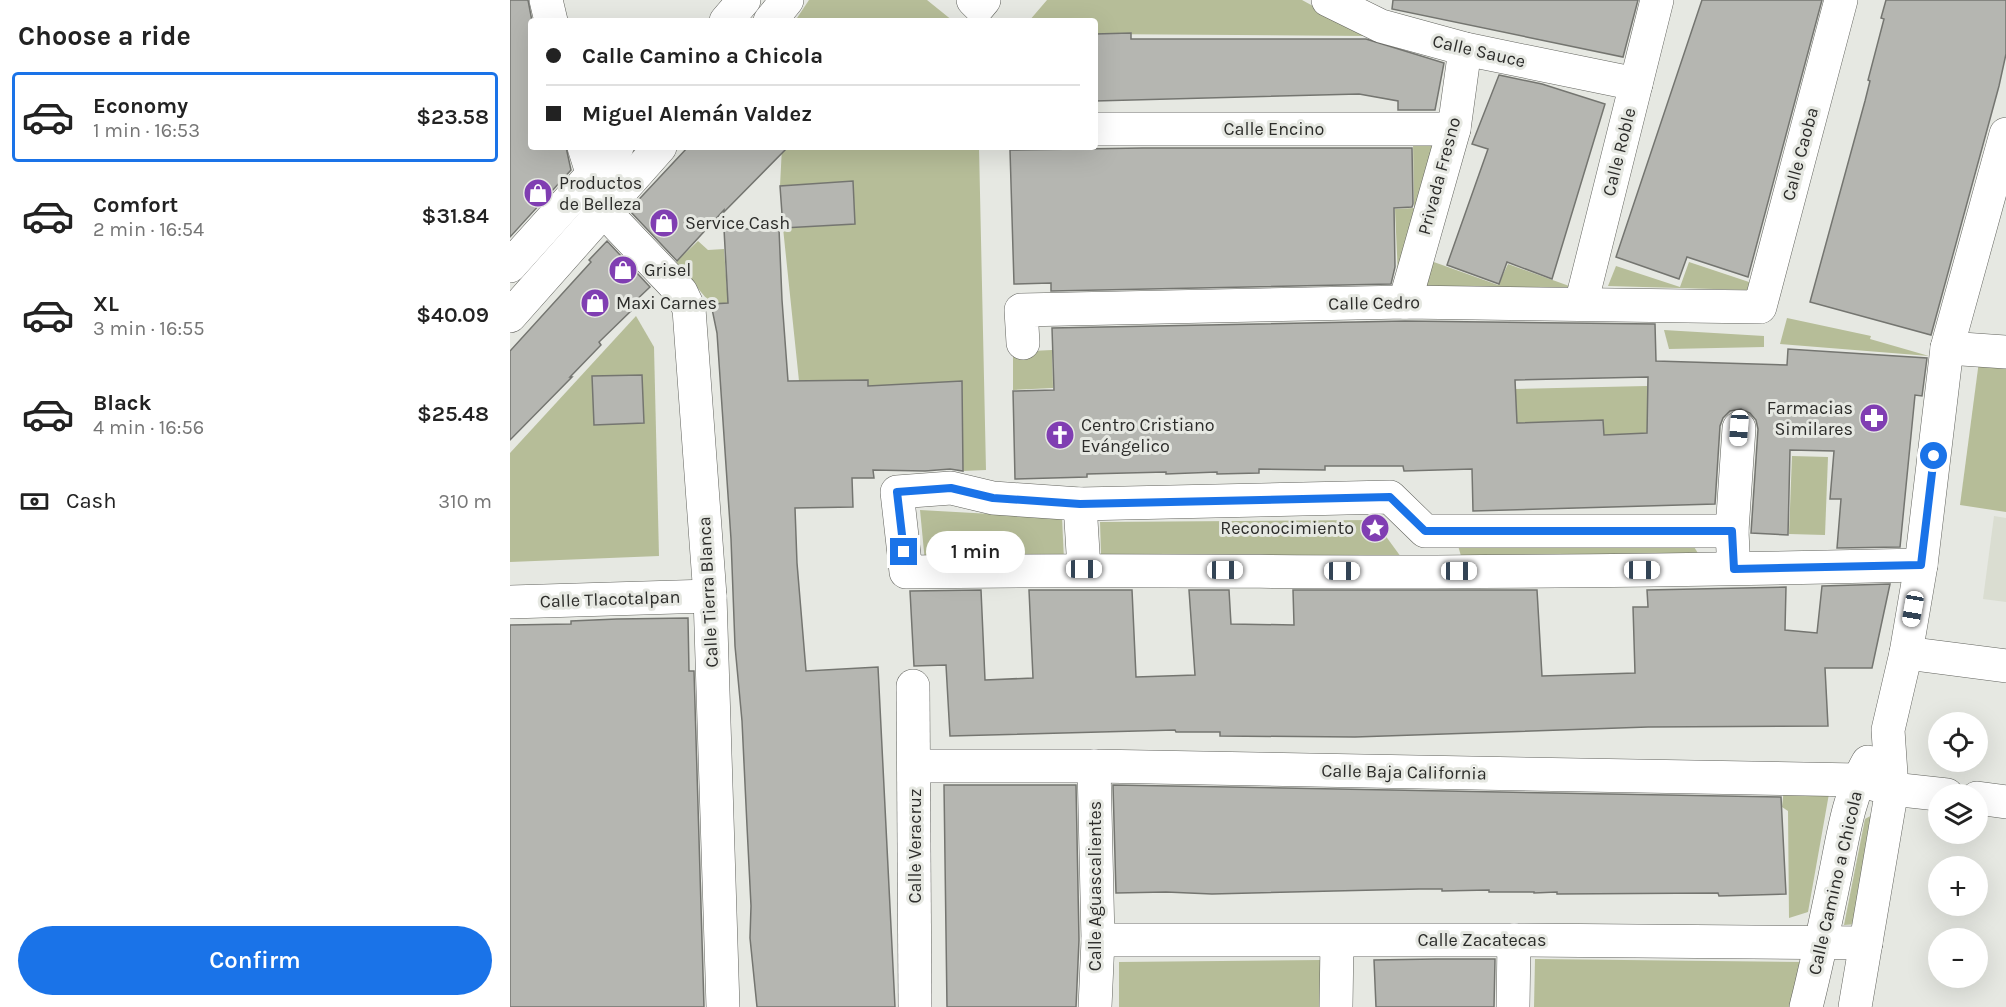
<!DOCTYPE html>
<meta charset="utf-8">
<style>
body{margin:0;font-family:Karla,sans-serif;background:#f2f2f2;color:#222;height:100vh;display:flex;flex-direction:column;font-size:22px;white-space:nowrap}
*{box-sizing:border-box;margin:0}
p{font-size:20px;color:#767676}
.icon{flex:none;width:33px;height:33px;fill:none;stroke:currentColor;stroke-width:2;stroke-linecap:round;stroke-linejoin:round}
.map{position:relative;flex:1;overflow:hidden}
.drawer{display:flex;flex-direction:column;background:#fff;width:510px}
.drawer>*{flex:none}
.hud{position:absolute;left:18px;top:18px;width:570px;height:132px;border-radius:6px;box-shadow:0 6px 24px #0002;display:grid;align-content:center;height:132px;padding:0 18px;background:#fff}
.controls{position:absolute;left:1418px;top:712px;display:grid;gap:12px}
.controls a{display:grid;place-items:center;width:60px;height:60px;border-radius:50%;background:#fff;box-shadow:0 6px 24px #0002;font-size:30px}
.end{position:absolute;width:27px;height:27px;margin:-14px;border:8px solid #1a73e8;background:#fff;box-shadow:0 0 0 3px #fff}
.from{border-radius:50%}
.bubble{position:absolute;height:42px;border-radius:21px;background:#fff;box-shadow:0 6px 24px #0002;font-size:20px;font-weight:600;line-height:42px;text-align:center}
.car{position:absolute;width:18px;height:36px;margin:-18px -9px;border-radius:8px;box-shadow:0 0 4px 2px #0007;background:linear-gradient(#fff 24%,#345 0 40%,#fff 0 76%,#345 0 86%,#fff 0)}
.hud b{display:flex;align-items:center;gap:21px;height:57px;font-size:22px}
.hud b+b{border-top:2px solid #e0e0e0}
.hud i{width:15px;height:15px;background:#222}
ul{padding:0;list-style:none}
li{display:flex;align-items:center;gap:18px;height:90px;margin:0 12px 9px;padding:0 6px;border:3px solid transparent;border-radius:6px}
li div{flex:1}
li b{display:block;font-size:22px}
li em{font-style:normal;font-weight:600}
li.active{border-color:#1a73e8}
li>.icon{width:54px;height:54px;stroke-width:1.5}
h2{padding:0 18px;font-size:27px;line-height:72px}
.pay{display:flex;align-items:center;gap:15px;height:66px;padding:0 18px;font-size:22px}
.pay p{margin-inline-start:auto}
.primary-button{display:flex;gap:12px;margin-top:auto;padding:12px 18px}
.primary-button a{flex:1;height:69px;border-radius:36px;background:#1a73e8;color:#fff;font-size:24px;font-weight:600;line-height:69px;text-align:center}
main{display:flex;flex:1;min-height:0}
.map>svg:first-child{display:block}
</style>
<main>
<section class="drawer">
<h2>Choose a ride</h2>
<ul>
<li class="active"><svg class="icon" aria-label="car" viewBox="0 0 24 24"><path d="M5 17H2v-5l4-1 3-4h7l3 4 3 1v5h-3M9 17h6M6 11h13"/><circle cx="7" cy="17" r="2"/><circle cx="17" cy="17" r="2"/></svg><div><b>Economy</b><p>1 min · 16:53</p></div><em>$23.58</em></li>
<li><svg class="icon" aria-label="car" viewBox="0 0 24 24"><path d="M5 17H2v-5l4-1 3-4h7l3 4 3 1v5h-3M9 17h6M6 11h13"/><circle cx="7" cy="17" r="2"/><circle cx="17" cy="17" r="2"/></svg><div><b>Comfort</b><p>2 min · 16:54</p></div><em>$31.84</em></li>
<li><svg class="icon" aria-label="car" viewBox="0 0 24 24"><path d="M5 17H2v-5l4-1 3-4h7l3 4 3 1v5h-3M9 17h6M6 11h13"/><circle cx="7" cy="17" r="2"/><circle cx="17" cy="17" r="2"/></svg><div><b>XL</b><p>3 min · 16:55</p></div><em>$40.09</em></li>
<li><svg class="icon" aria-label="car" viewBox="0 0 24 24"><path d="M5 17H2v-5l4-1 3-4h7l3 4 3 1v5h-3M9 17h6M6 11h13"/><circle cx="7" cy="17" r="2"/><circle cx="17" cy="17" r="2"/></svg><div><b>Black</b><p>4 min · 16:56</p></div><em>$25.48</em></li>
</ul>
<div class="pay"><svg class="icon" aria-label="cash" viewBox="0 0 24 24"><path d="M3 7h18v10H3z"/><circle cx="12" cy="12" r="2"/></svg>Cash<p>310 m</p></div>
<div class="primary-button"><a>Confirm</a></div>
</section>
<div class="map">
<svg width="1496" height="1007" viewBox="0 0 1496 1007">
<rect width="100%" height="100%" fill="#e6e8e2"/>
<!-- built -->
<polygon fill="#daddd1" points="1484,516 1496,518 1496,602 1473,599"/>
<!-- green -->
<g fill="#b6bd98">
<polygon points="299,0 417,0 443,21 285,21"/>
<polygon points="537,0 792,0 858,36 585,34 585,21 519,21"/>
<polygon points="936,139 888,276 885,209 904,208 903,142"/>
<polygon points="272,147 469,147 476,470 453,471 452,381 366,463 358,381 289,381 273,228 345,224 343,181 270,186"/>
<polygon points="188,241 198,250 214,249 218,303 201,304 166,262"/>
<polygon points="921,261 988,285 998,264 1062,287 912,293"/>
<polygon points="1179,262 1242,283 1239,290 1098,286 1106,266 1170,287"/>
<polygon points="126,316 144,347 149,556 0,562 0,453"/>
<polygon points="1277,318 1361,336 1360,339 1419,356 1270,344"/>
<polygon points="1154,330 1254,336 1254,347 1159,349"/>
<polygon points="542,350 543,388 503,390 503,352"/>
<polygon points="1469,361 1496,365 1496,512 1450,505"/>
<polygon points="1137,386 1137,418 1156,418 1156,432 1125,434 1127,506 1096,507 1093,420 1048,421 1050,508 1010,509 1005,389"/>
<polygon points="1282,456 1318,457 1315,535 1279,534"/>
<polygon points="410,510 552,518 554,560 415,562"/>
<polygon points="864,520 891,557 591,554 590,522"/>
<polygon points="947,542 1183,545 1189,555 951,556"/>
<polygon points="1274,788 1320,788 1298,912 1279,918 1278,811 1272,807"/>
<polygon points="1369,811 1348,924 1334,925 1355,819"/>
<polygon points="1025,959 1293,962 1285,1007 1024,1007"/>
<polygon points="812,960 812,1007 609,1007 609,962"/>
</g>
<!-- building -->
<g fill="#b5b6b1" stroke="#747570" stroke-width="1.5" fill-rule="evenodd">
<polygon points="0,0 18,0 22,21 21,147 56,147 61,170 0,237"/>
<polygon points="883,0 1128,0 1113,57 882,9"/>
<polygon points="1192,0 1312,0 1238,277 1177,257 1169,279 1106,257"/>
<polygon points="1376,0 1496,0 1496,54 1489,86 1421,335 1300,302 1355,101 1360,81 1358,80 1374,19 1371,18"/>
<polygon points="621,33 621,39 856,39 934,63 925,110 888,110 888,101 849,94 585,101 585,34"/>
<polygon points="989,75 1032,84 1095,104 1042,279 997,262 989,284 937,265 978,149 962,144"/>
<polygon points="178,147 278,147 214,212 214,210 167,261 119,210"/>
<polygon points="633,148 902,148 903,204 902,207 884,208 885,267 881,284 541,291 541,283 504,284 500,150"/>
<polygon points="343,181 345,224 273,228 270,186"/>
<polygon points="214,229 269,229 272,300 278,381 358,380 358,386 452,381 453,471 440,469 415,471 363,470 364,478 342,478 343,507 285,508 287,563 296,671 368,667 385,1007 247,1007 240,938 241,906 237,826 232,721 225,646 221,539 207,333 201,304 218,303"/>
<polygon points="97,241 140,287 121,305 124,308 89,342 91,345 60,377 62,377 0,440 0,351 81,262 79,260"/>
<path d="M 895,321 L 1145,324 L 1146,361 L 1277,365 L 1278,349 L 1417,358 L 1412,396 L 1405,395 L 1390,547 L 1327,548 L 1331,499 L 1320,499 L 1324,451 L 1280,450 L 1278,535 L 1241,533 L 1248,429 L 1246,420 L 1240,413 L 1231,409 L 1220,411 L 1213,418 L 1210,426 L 1205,504 L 963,511 L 962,469 L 894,471 L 893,466 L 815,466 L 815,470 L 749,469 L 749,473 L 707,474 L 707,472 L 656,474 L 656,472 L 577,474 L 577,477 L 505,479 L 503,391 L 544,390 L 542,328 ZM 1138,377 L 1137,433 L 1094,435 L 1093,420 L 1007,423 L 1005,380 Z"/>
<polygon points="132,375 134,423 84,425 82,376"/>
<polygon points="1380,584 1362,668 1315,668 1318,726 1138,727 845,737 710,736 710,732 666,732 665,730 440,736 436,665 404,666 400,591 471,590 475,680 523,678 519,590 622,590 626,677 685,675 679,590 719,590 721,624 784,625 783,590 1027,590 1032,676 1125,673 1123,607 1138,607 1137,590 1276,587 1275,630 1307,633 1312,586"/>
<polygon points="178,618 179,671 184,671 194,1007 0,1007 0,625 61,624 61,621 107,619"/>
<polygon points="434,785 566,785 569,940 566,1007 437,1007"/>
<polygon points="603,785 1271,797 1276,894 1209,896 1208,893 1047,894 1047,892 1024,893 1024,892 979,892 979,890 932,891 932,889 909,889 702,894 656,892 606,893"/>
<polygon points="926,959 985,959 984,1007 866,1007 864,960"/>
</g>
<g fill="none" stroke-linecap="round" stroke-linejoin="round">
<!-- minor casing -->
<g stroke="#62635e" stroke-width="34">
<g id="minor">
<polyline points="36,0 41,21"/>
<polyline points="463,0 469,6 474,0"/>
<polyline points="818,0 871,26 955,49 1126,84"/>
<polyline points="216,21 234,0"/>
<polyline points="260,21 277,0"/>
<polyline points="585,129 944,129"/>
<polyline points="74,147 94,211 171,292 179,309 200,596 213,1007"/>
<polyline points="0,266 107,147"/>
<polyline points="895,302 944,129 955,49"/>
<polyline points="1071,304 1147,0"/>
<polyline points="0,316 150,147"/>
<polyline points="513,343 511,310 895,302 1250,307 1331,0"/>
<polyline points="1437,348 1496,352"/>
<polyline points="570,504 574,569"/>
<path d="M 1222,531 L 915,531 L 880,497 L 570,504 L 483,498 L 441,488 L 387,492 L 396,572 C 573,569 750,572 927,572 C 1088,571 1250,569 1411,565"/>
<polyline points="1223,552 1222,531 1229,428"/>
<polyline points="0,602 200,596"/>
<polyline points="1396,653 1496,666"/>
<polyline points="403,686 405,1007"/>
<polyline points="405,766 584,766 1348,780 1382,789 1437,795"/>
<polyline points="584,766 588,940 585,1007"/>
<polyline points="1467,798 1496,802"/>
<polyline points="588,940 1004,940 1356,943"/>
<polyline points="826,1007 827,941"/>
<polyline points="1003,1007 1004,940"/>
<path d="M 1296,1007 C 1307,964 1316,920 1325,876 C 1333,837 1338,797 1358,762"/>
<polyline points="1345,1007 1382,789 1378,730 1396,653 1411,565 1437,348 1496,134"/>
</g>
</g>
<!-- minor -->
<use href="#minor" stroke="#fff" stroke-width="33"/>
</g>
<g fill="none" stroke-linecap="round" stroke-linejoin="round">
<!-- route -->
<polyline stroke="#1a73e8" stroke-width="8" points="394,552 387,492 441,488 483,498 570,504 880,497 915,531 1222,531 1224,569 1411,565 1424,456"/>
</g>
<!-- icons -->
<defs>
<g id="shop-disc" transform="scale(1.5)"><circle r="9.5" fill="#803eb2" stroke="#e6e8e2"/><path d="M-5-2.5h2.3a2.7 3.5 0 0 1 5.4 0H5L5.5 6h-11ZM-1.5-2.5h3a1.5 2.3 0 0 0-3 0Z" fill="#fff"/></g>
<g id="pharmacy-disc" transform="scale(1.5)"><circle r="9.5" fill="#803eb2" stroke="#e6e8e2"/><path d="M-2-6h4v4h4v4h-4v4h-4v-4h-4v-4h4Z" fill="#fff"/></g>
<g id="church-disc" transform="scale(1.5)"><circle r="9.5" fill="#803eb2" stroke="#e6e8e2"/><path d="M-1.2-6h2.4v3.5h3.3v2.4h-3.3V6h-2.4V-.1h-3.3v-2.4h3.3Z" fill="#fff"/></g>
<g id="sight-disc" transform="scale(1.5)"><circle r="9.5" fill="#803eb2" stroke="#e6e8e2"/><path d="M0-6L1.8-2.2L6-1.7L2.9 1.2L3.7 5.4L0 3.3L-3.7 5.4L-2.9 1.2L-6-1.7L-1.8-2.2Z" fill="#fff"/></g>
</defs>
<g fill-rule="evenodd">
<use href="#shop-disc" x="28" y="193"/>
<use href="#shop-disc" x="154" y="223"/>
<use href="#shop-disc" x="113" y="270"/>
<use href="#shop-disc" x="85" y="303"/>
<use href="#pharmacy-disc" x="1364" y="418"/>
<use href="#church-disc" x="550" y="435"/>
<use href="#sight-disc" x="865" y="528"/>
</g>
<g text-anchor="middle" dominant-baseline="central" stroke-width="6" stroke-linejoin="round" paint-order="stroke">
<!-- street labels -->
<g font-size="18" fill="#2c2c2a" stroke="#e6e8e2">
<text transform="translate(969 51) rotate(13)">Calle Sauce</text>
<text x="764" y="129">Calle Encino</text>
<text transform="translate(1109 152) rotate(-76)">Calle Roble</text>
<text transform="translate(1290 154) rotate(-75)">Calle Caoba</text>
<text transform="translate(929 176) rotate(-75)">Privada Fresno</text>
<text transform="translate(864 303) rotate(-1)">Calle Cedro</text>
<text transform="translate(198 592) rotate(-93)">Calle Tierra Blanca</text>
<text transform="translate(100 599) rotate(-2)">Calle Tlacotalpan</text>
<text transform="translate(894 772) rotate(1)">Calle Baja California</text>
<text transform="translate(405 846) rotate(-90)">Calle Veracruz</text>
<text transform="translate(1325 883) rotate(-77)">Calle Camino a Chicola</text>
<text transform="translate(585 886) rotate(-90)">Calle Aguascalientes</text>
<text x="972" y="940">Calle Zacatecas</text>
</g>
<!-- poi labels -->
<g font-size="18" fill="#2c2c2a" stroke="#e6e8e2" text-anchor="start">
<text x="49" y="183">Productos<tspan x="49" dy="21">de Belleza</tspan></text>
<text x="175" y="223">Service Cash</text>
<text x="134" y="270">Grisel</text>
<text x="106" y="303">Maxi Carnes</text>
<text x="1343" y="408" text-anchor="end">Farmacias<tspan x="1343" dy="21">Similares</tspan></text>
<text x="571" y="425">Centro Cristiano<tspan x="571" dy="21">Evángelico</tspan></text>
<text x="844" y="528" text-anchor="end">Reconocimiento</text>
</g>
</g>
</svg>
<div class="controls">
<a><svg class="icon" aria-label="locate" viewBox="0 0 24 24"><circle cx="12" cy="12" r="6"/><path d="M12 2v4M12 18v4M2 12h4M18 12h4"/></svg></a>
<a><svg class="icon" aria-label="layers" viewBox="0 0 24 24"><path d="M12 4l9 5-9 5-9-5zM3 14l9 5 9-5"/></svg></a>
<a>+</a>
<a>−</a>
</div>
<i class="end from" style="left:1424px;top:456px"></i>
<i class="end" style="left:394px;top:552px"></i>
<div class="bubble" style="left:416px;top:531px;width:99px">1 min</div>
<i class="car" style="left:1229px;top:428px;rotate:184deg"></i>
<i class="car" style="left:574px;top:569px;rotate:90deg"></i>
<i class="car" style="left:715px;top:570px;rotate:90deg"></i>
<i class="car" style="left:1132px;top:570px;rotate:90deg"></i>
<i class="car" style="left:832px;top:571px;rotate:90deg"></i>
<i class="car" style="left:949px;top:571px;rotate:90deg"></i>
<i class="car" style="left:1403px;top:609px;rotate:190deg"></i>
<div class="hud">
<b><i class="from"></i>Calle Camino a Chicola</b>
<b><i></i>Miguel Alemán Valdez</b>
</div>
</div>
</main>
